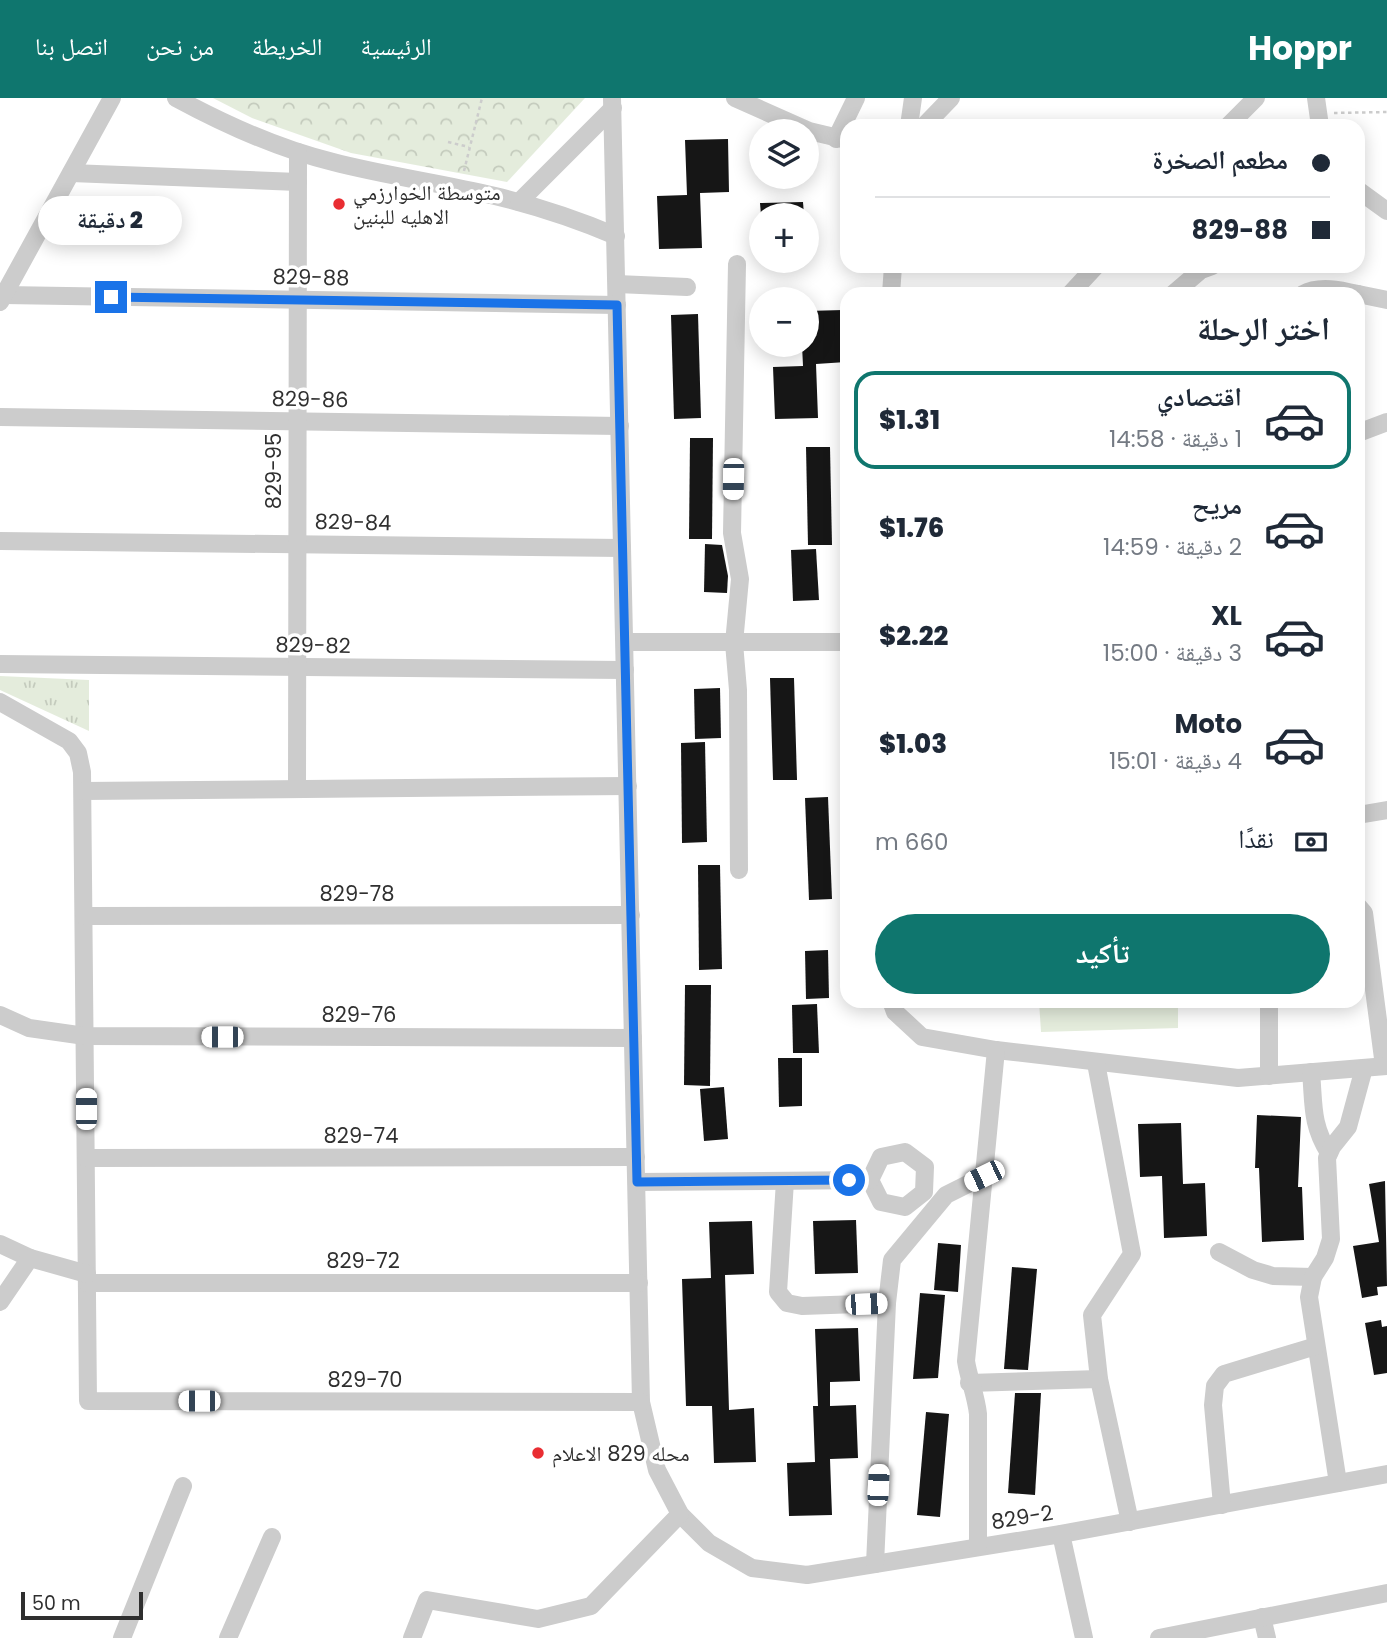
<!DOCTYPE html>
<html lang="ar">
<meta charset="utf-8">
<style>
body{margin:0;font-family:Poppins,"Noto Naskh Arabic",sans-serif;background:#f6f6f7;color:#1f2937;direction:rtl;height:100vh;display:flex;flex-direction:column;font-size:26px;white-space:nowrap}
*{box-sizing:border-box;margin:0}
p{font-size:23px;color:#747a83}
.icon{flex:none;width:38px;height:38px;fill:none;stroke:currentColor;stroke-width:2;stroke-linecap:round;stroke-linejoin:round}
.map{position:relative;flex:1;overflow:hidden;direction:ltr}
.side{position:absolute;left:840px;top:189px;width:525px;height:721px;display:flex;flex-direction:column;background:#fff;border-radius:21px;box-shadow:0 4px 18px #0003;direction:rtl}
.side>*{flex:none}
.top-card{position:absolute;left:840px;top:21px;width:525px;height:154px;border-radius:21px;box-shadow:0 4px 18px #0003;direction:rtl;display:grid;align-content:center;height:154px;padding:0 35px;background:#fff}
.fabs{position:absolute;left:749px;top:21px;display:grid;gap:14px}
.fabs a{display:grid;place-items:center;width:70px;height:70px;border-radius:50%;background:#fff;box-shadow:0 4px 18px #0003;font-size:35px}
.scale{position:absolute;left:21px;bottom:18px;width:122px;box-sizing:border-box;padding-left:7px;border:4px solid #2f2f2f;border-top:0;font-size:19px;line-height:24px;white-space:nowrap;color:#2f2f2f;-webkit-text-stroke:5px #fff;paint-order:stroke}
.end{position:absolute;width:32px;height:32px;margin:-16px;border:9px solid #1a73e8;background:#fff;box-shadow:0 0 0 4px #fff}
.from{border-radius:50%}
.bubble{position:absolute;height:49px;border-radius:24px;background:#fff;box-shadow:0 4px 18px #0003;font-size:23px;font-weight:800;line-height:49px;text-align:center;direction:rtl}
.car{position:absolute;width:21px;height:42px;margin:-21px -10px;border-radius:9px;box-shadow:0 0 5px 2px #0007;background:linear-gradient(#fff 24%,#345 0 40%,#fff 0 76%,#345 0 86%,#fff 0)}
.top-card b{display:flex;align-items:center;gap:24px;height:66px;font-size:26px}
.top-card b+b{border-top:2px solid #e0e1e3}
.top-card i{width:18px;height:18px;background:#1f2937}
ul{padding:0;list-style:none}
li{display:flex;align-items:center;gap:21px;height:98px;margin:0 14px 10px;padding:0 21px;border:4px solid transparent;border-radius:21px}
li div{flex:1}
li b{display:block;font-size:26px}
li em{font-style:normal;font-weight:800}
li.active{border-color:#0f766e}
li>.icon{width:63px;height:63px;stroke-width:1.5}
h2{padding:0 35px;font-size:32px;line-height:84px}
.pay{display:flex;align-items:center;gap:18px;height:77px;padding:0 35px;font-size:26px}
.pay p{margin-inline-start:auto}
.cta{display:flex;gap:14px;margin-top:auto;padding:14px 35px}
.cta a{flex:1;height:80px;border-radius:42px;background:#0f766e;color:#fff;font-size:28px;font-weight:800;line-height:80px;text-align:center}
header{display:flex;align-items:center;gap:42px;box-sizing:border-box;height:98px;padding:0 35px;background:#0f766e;color:#fff}
header strong{font-size:33px}
nav{display:flex;gap:38px;margin-inline-start:auto;font-size:24px}
.map>svg:first-child{display:block}
</style>
<header>
<strong>Hoppr</strong>
<nav><a>الرئيسية</a><a>الخريطة</a><a>من نحن</a><a>اتصل بنا</a></nav>
</header>
<div class="map">
<svg width="1387" height="1540" viewBox="0 0 1387 1540">
<defs>
<pattern id="grass-tufts" width="24" height="20" patternUnits="userSpaceOnUse" patternTransform="scale(1.75)"><rect width="24" height="20" fill="#e4ecdc"/><path d="M3 7l-1-3M5 7V3M7 7l1-3M15 17l-1-3M17 17v-4M19 17l1-3" fill="none" stroke="#c4cbbd"/></pattern>
<pattern id="forest-crowns" width="20" height="18" patternUnits="userSpaceOnUse" patternTransform="scale(1.75)"><rect width="20" height="18" fill="#e4ecdc"/><path d="M2 6a3 3 0 1 1 6 0M12 15a3 3 0 1 1 6 0" fill="none" stroke="#c4cbbd"/></pattern>
</defs>
<rect width="100%" height="100%" fill="#fff"/>
<!-- grass -->
<polygon fill="url(#grass-tufts)" points="0,578 89,582 89,633 0,592"/>
<!-- forest -->
<polygon fill="url(#forest-crowns)" points="213,0 585,0 507,84 351,55 252,20"/>
<!-- pitch -->
<polygon fill="#e4ecdc" points="1039,903 1178,903 1178,930 1041,934"/>
<!-- building -->
<g fill="#161616">
<polygon points="728,41 729,94 700,95 702,150 659,151 657,98 687,97 685,42"/>
<polygon points="803,104 804,117 761,117 760,105"/>
<polygon points="843,212 846,264 816,266 818,320 775,321 773,269 803,268 802,247 807,247 807,213"/>
<polygon points="698,216 701,320 674,321 671,217"/>
<polygon points="690,340 713,340 712,441 689,441"/>
<polygon points="806,349 830,349 832,447 808,447"/>
<polygon points="705,446 722,447 728,478 727,495 704,494"/>
<polygon points="816,451 819,502 793,503 791,452"/>
<polygon points="770,580 794,580 797,682 773,682"/>
<polygon points="720,590 721,640 695,641 694,591"/>
<polygon points="705,644 707,744 682,745 681,645"/>
<polygon points="828,699 832,801 809,802 805,700"/>
<polygon points="698,767 720,767 722,871 699,872"/>
<polygon points="828,852 829,900 806,901 805,853"/>
<polygon points="685,887 711,887 710,988 684,987"/>
<polygon points="817,906 819,955 793,955 792,907"/>
<polygon points="778,960 802,960 802,1008 779,1009"/>
<polygon points="724,989 728,1041 704,1043 700,991"/>
<polygon points="1257,1017 1301,1019 1298,1089 1302,1089 1304,1142 1262,1144 1259,1070 1255,1070"/>
<polygon points="1181,1025 1183,1086 1205,1085 1207,1138 1164,1140 1162,1078 1140,1079 1138,1026"/>
<polygon points="1385,1083 1387,1188 1377,1189 1378,1197 1362,1200 1353,1148 1379,1144 1369,1086"/>
<polygon points="856,1122 858,1175 815,1176 813,1123"/>
<polygon points="752,1123 754,1176 725,1177 729,1312 754,1310 756,1364 714,1365 712,1308 686,1308 682,1181 711,1180 709,1124"/>
<polygon points="938,1145 961,1147 958,1194 934,1192"/>
<polygon points="1012,1169 1037,1171 1028,1272 1004,1271"/>
<polygon points="920,1195 945,1197 938,1280 913,1281"/>
<polygon points="1381,1222 1382,1229 1387,1228 1387,1275 1374,1277 1365,1225"/>
<polygon points="858,1230 860,1283 830,1284 830,1308 856,1307 858,1360 830,1361 832,1417 789,1418 787,1365 815,1364 813,1308 818,1308 815,1231"/>
<polygon points="1015,1295 1041,1295 1035,1397 1008,1395"/>
<polygon points="926,1314 949,1316 940,1419 917,1417"/>
</g>
<g fill="none" stroke-linecap="round" stroke-linejoin="round">
<!-- path -->
<g stroke="#ccc" stroke-width="2.5" stroke-dasharray="3.5 3.5" stroke-linecap="butt">
<polyline points="1334,15 1387,14"/>
<polyline points="448,44 469,49"/>
<polyline points="464,73 482,0"/>
</g>
<!-- street -->
<g stroke="#ccc" stroke-width="18">
<path d="M 176,0 C 226,27 278,51 333,64 C 387,78 441,85 495,98 C 536,108 576,121 616,138"/>
<polyline points="612,0 641,1304 657,1372 680,1416 709,1445 752,1470 807,1477 1061,1436 1387,1376"/>
<polyline points="735,0 809,33 847,42"/>
<polyline points="1316,0 1320,28"/>
<polyline points="909,28 913,0"/>
<polyline points="924,28 951,0"/>
<polyline points="1228,28 1256,0"/>
<polyline points="836,41 856,0"/>
<polyline points="71,75 298,84"/>
<polyline points="1358,92 1387,113"/>
<polyline points="519,104 613,10"/>
<polyline points="737,166 732,435 740,481 734,545 738,592 739,772"/>
<polyline points="617,186 687,189"/>
<polyline points="891,196 893,168"/>
<polyline points="1070,196 1096,168"/>
<polyline points="1173,196 1201,172 1212,168"/>
<path d="M 1303,196 C 1319,187 1341,192 1358,196"/>
<polyline points="1358,196 1387,202"/>
<polyline points="4,197 617,207"/>
<polyline points="0,204 112,0"/>
<polyline points="0,319 620,328"/>
<polyline points="1358,335 1387,324"/>
<polyline points="0,443 622,450"/>
<polyline points="625,544 847,544"/>
<polyline points="0,566 625,572"/>
<polyline points="0,604 69,643 78,655 82,674 88,1303 641,1304"/>
<polyline points="297,691 298,54"/>
<polyline points="83,693 628,688"/>
<polyline points="1358,717 1387,712"/>
<polyline points="1358,808 1364,815 1384,968"/>
<polyline points="84,818 631,817"/>
<polyline points="891,903 895,914 922,939 996,952 1238,980 1387,968"/>
<polyline points="1269,903 1269,978"/>
<polyline points="0,917 29,930 85,938 633,940"/>
<polyline points="1096,965 1132,1156 1092,1217 1099,1281 1130,1424"/>
<path d="M 1311,974 C 1314,1007 1311,1026 1329,1055"/>
<polygon points="905,1054 925,1069 924,1094 905,1109 881,1104 870,1082 881,1059"/>
<polyline points="86,1060 636,1059"/>
<polyline points="785,1083 778,1194 787,1205 802,1208 887,1205"/>
<polyline points="637,1084 870,1082"/>
<polyline points="0,1146 30,1160"/>
<polyline points="1219,1154 1253,1172 1273,1178 1313,1179"/>
<polyline points="87,1185 639,1185"/>
<polyline points="0,1204 30,1160 87,1176"/>
<polyline points="969,1285 1099,1281"/>
<polyline points="1338,1385 1309,1199 1313,1179 1325,1160 1331,1141 1327,1060 1332,1049 1348,1029 1364,970"/>
<polyline points="1222,1407 1213,1307 1215,1288 1224,1276 1316,1248"/>
<polyline points="1061,1436 1084,1540"/>
<path d="M 978,1449 L 978,1316 C 976,1297 969,1282 966,1263 L 996,952"/>
<polyline points="875,1466 887,1205 892,1162 946,1097 984,1078"/>
<polyline points="1262,1519 1267,1540"/>
<polyline points="122,1540 183,1388"/>
<polyline points="228,1540 272,1439"/>
<polyline points="412,1540 427,1502 538,1521 591,1508 680,1416"/>
<polyline points="1159,1540 1387,1495"/>
</g>
</g>
<g fill="none" stroke-linecap="round" stroke-linejoin="round">
<!-- route -->
<polyline stroke="#1a73e8" stroke-width="9" points="111,199 617,207 637,1084 849,1082"/>
</g>
<!-- markers -->
<g fill="#e92d32" stroke="#fff" stroke-width="2.5">
<circle cx="339" cy="106" r="7"/>
<circle cx="538" cy="1355" r="7"/>
</g>
<g text-anchor="middle" dominant-baseline="central" stroke-width="7" stroke-linejoin="round" paint-order="stroke">
<!-- poi labels -->
<g font-size="21" fill="#2f2f2f" stroke="#fff" text-anchor="start">
<text x="353" y="94">متوسطة الخوارزمي<tspan x="353" dy="24">الاهليه للبنين</tspan></text>
<text x="552" y="1355">محله 829 الاعلام</text>
</g>
<!-- street labels -->
<g font-size="21" fill="#2f2f2f" stroke="#fff">
<text transform="translate(311 179) rotate(1)">829-88</text>
<text transform="translate(310 301) rotate(1)">829-86</text>
<text transform="translate(273 373) rotate(-90)">829-95</text>
<text transform="translate(353 424) rotate(1)">829-84</text>
<text transform="translate(313 547) rotate(1)">829-82</text>
<text x="357" y="795">829-78</text>
<text x="359" y="916">829-76</text>
<text x="361" y="1037">829-74</text>
<text x="363" y="1162">829-72</text>
<text x="365" y="1281">829-70</text>
<text transform="translate(1022 1419) rotate(-9)">829-2</text>
</g>
</g>
</svg>
<div class="fabs">
<a><svg class="icon" aria-label="layers" viewBox="0 0 24 24"><path d="M12 4l9 5-9 5-9-5zM3 14l9 5 9-5"/></svg></a>
<a>+</a>
<a>−</a>
</div>
<div class="scale">50 m</div>
<i class="end from" style="left:849px;top:1082px"></i>
<i class="end" style="left:111px;top:199px"></i>
<div class="bubble" style="left:38px;top:98px;width:144px">2 دقيقة</div>
<i class="car" style="left:733px;top:381px;rotate:181deg"></i>
<i class="car" style="left:222px;top:939px;rotate:270deg"></i>
<i class="car" style="left:86px;top:1011px;rotate:0deg"></i>
<i class="car" style="left:984px;top:1078px;rotate:244deg"></i>
<i class="car" style="left:866px;top:1206px;rotate:88deg"></i>
<i class="car" style="left:199px;top:1303px;rotate:270deg"></i>
<i class="car" style="left:878px;top:1387px;rotate:3deg"></i>
<div class="top-card">
<b><i class="from"></i>مطعم الصخرة</b>
<b><i></i>829-88</b>
</div>
<section class="side">
<h2>اختر الرحلة</h2>
<ul>
<li class="active"><svg class="icon" aria-label="car" viewBox="0 0 24 24"><path d="M5 17H2v-5l4-1 3-4h7l3 4 3 1v5h-3M9 17h6M6 11h13"/><circle cx="7" cy="17" r="2"/><circle cx="17" cy="17" r="2"/></svg><div><b>اقتصادي</b><p>1 دقيقة · 14:58</p></div><em>$1.31</em></li>
<li><svg class="icon" aria-label="car" viewBox="0 0 24 24"><path d="M5 17H2v-5l4-1 3-4h7l3 4 3 1v5h-3M9 17h6M6 11h13"/><circle cx="7" cy="17" r="2"/><circle cx="17" cy="17" r="2"/></svg><div><b>مريح</b><p>2 دقيقة · 14:59</p></div><em>$1.76</em></li>
<li><svg class="icon" aria-label="car" viewBox="0 0 24 24"><path d="M5 17H2v-5l4-1 3-4h7l3 4 3 1v5h-3M9 17h6M6 11h13"/><circle cx="7" cy="17" r="2"/><circle cx="17" cy="17" r="2"/></svg><div><b>XL</b><p>3 دقيقة · 15:00</p></div><em>$2.22</em></li>
<li><svg class="icon" aria-label="car" viewBox="0 0 24 24"><path d="M5 17H2v-5l4-1 3-4h7l3 4 3 1v5h-3M9 17h6M6 11h13"/><circle cx="7" cy="17" r="2"/><circle cx="17" cy="17" r="2"/></svg><div><b>Moto</b><p>4 دقيقة · 15:01</p></div><em>$1.03</em></li>
</ul>
<div class="pay"><svg class="icon" aria-label="cash" viewBox="0 0 24 24"><path d="M3 7h18v10H3z"/><circle cx="12" cy="12" r="2"/></svg>نقدًا<p>660 m</p></div>
<div class="cta"><a>تأكيد</a></div>
</section>
</div>
